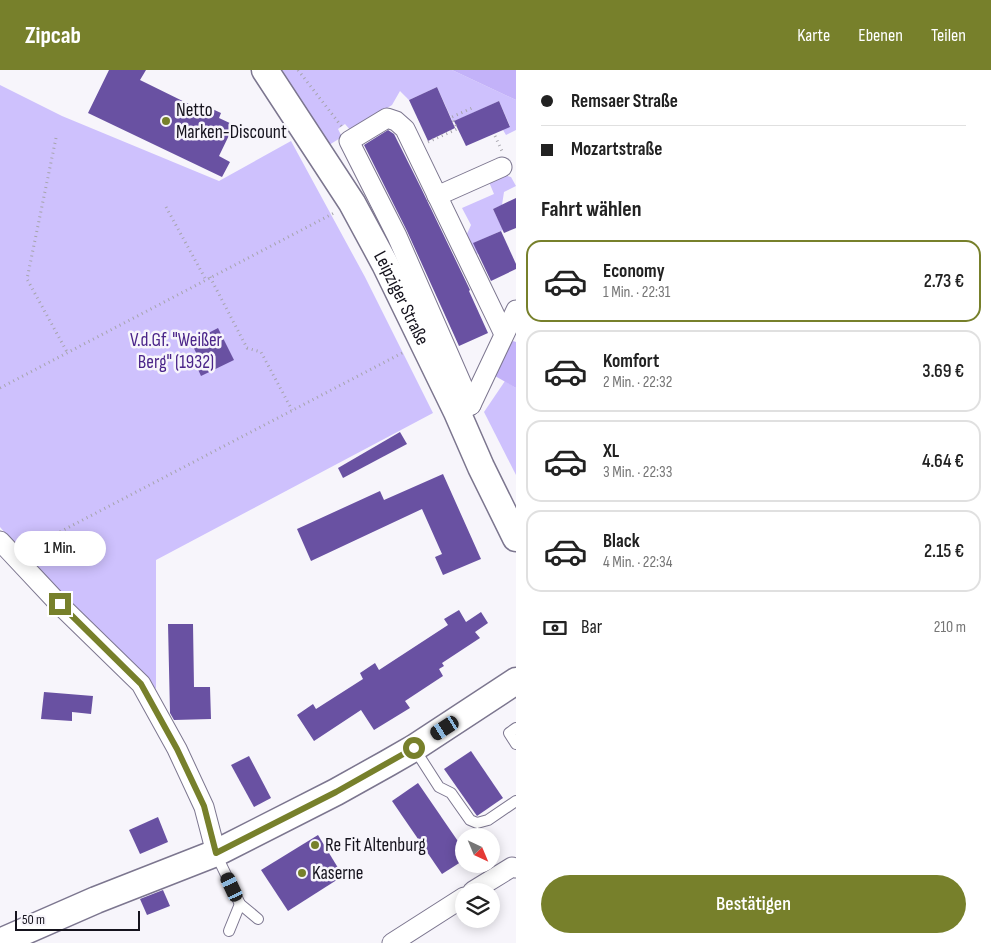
<!DOCTYPE html>
<html lang="de">
<meta charset="utf-8">
<style>
body{margin:0;font-family:"Sofia Sans Condensed",sans-serif;background:#f2f2f2;color:#222;height:100vh;display:flex;flex-direction:column;font-size:19px;white-space:nowrap}
*{box-sizing:border-box;margin:0}
p{font-size:16px;color:#767676}
.icon{flex:none;width:28px;height:28px;fill:none;stroke:currentColor;stroke-width:2;stroke-linecap:round;stroke-linejoin:round}
.map{position:relative;flex:1;overflow:hidden}
.details{display:flex;flex-direction:column;background:#fff;width:475px}
.details>*{flex:none}
.top-card{display:grid;align-content:center;height:110px;padding:0 25px;background:#fff}
.needle{width:32px;rotate:136deg}
.fabs{position:absolute;left:455px;top:758px;display:grid;gap:10px}
.fabs a{display:grid;place-items:center;width:45px;height:45px;border-radius:50%;background:#fff;box-shadow:0 2px 12px #0003;font-size:25px}
.scale{position:absolute;left:15px;bottom:12px;width:125px;box-sizing:border-box;padding-left:5px;border:2px solid #15131d;border-top:0;font-size:14px;line-height:18px;white-space:nowrap;color:#15131d;-webkit-text-stroke:4px #f7f5fb;paint-order:stroke}
.end{position:absolute;width:22px;height:22px;margin:-11px;border:6px solid #77802b;background:#fff;box-shadow:0 0 0 2px #fff}
.from{border-radius:50%}
.bubble{position:absolute;height:35px;border-radius:18px;background:#fff;box-shadow:0 2px 12px #0003;font-size:16px;font-weight:600;line-height:35px;text-align:center}
.car{position:absolute;width:15px;height:30px;margin:-15px -8px;border-radius:6px;box-shadow:0 0 4px 1px #0007;background:linear-gradient(#222 24%,#8ab4d8 0 40%,#222 0 76%,#8ab4d8 0 86%,#222 0)}
.top-card b{display:flex;align-items:center;gap:18px;height:48px;font-size:19px}
.top-card b+b{border-top:1px solid #e0e0e0}
.top-card i{width:12px;height:12px;background:#222}
ul{padding:0;list-style:none}
li{display:flex;align-items:center;gap:15px;height:82px;margin:0 10px 8px;padding:0 15px;border:2px solid #e0e0e0;border-radius:15px}
li div{flex:1}
li b{display:block;font-size:19px}
li em{font-style:normal;font-weight:600}
li.current{border-color:#77802b}
li>.icon{width:45px;height:45px;stroke-width:1.5}
h2{padding:0 25px;font-size:22px;line-height:60px}
.pay{display:flex;align-items:center;gap:12px;height:55px;padding:0 25px;font-size:19px}
.pay p{margin-inline-start:auto}
.button{display:flex;gap:10px;margin-top:auto;padding:10px 25px}
.button a{flex:1;height:58px;border-radius:30px;background:#77802b;color:#fff;font-size:20px;font-weight:600;line-height:58px;text-align:center}
header{display:flex;align-items:center;gap:30px;box-sizing:border-box;height:70px;padding:0 25px;background:#77802b;color:#fff}
header strong{font-size:24px}
nav{display:flex;gap:28px;margin-inline-start:auto;font-size:18px}
main{display:flex;flex:1;min-height:0}
.map>svg:first-child{display:block}
</style>
<header>
<strong>Zipcab</strong>
<nav><a>Karte</a><a>Ebenen</a><a>Teilen</a></nav>
</header>
<main>
<div class="map">
<svg width="516" height="873" viewBox="0 0 516 873">
<rect width="100%" height="100%" fill="#f7f5fb"/>
<!-- green -->
<g fill="#cec1fd">
<polygon points="281,0 452,0 516,30 516,60 506,65 503,60 510,56 499,31 453,52 437,17 409,30 400,21 392,35 351,61 345,54 338,59 342,67 329,75"/>
<polygon points="0,15 62,46 219,111 291,71 365,207 433,343 156,490 156,619 121,582 44,509 0,457"/>
<polygon points="504,105 511,107 516,116 504,122 502,135 493,139 503,160 474,173 479,184 473,183 466,166 471,155 462,138 494,124 489,112"/>
<polygon points="505,311 516,318 516,405 484,342"/>
</g>
<!-- forest -->
<g fill="#c3b2f9">
<polygon points="452,0 516,0 516,30"/>
<polygon points="513,271 516,272 516,318 495,306 510,274"/>
</g>
<!-- building -->
<g fill="#6951a2">
<polygon points="109,0 146,0 140,10 205,42 208,37 221,43 219,48 234,55 219,86 230,92 222,107 88,43"/>
<polygon points="437,17 455,58 428,71 409,30"/>
<polygon points="499,31 510,57 466,76 454,51"/>
<polygon points="388,60 394,64 421,118 470,220 469,221 488,263 459,276 407,161 364,75"/>
<polygon points="516,128 516,158 504,163 493,139"/>
<polygon points="501,161 516,194 516,199 491,211 473,173"/>
<polygon points="218,258 234,290 201,306 195,293 200,291 191,272"/>
<polygon points="400,362 407,374 343,408 338,398"/>
<polygon points="443,404 481,489 443,505 435,487 442,484 422,439 311,491 297,459 380,421 384,430"/>
<polygon points="459,540 466,552 481,542 488,553 475,562 480,568 442,593 444,596 439,599 443,606 405,631 410,638 374,660 361,640 314,671 297,645 313,634 316,639 363,609 360,603 375,593 379,600 448,555 444,549"/>
<polygon points="168,554 193,554 194,617 210,617 211,649 174,650 170,643"/>
<polygon points="44,622 93,626 91,644 72,642 72,651 41,649"/>
<polygon points="471,681 503,728 477,746 444,699"/>
<polygon points="249,686 271,728 254,737 231,695"/>
<polygon points="418,713 464,780 464,790 442,804 392,731"/>
<polygon points="158,747 168,772 140,784 129,760"/>
<polygon points="318,765 343,806 288,841 261,800"/>
<polygon points="163,820 170,836 147,845 140,829"/>
</g>
<g fill="none" stroke-linecap="round" stroke-linejoin="round">
<!-- lane casing -->
<g stroke="#7c768f" stroke-width="12">
<g id="lane">
<polyline points="516,658 509,663 516,674"/>
<polyline points="414,678 439,717 451,723 470,750 477,753 488,750 516,731"/>
<polyline points="216,784 240,834 258,849"/>
<polyline points="229,861 240,834"/>
</g>
</g>
<!-- street casing -->
<g stroke="#7c768f" stroke-width="21">
<g id="street">
<polyline points="437,126 502,97"/>
<polyline points="471,335 397,166 349,71 387,48 396,51 405,59 504,264"/>
<polyline points="463,339 471,335 516,240"/>
<polyline points="0,471 60,535 141,614 177,679 204,737 216,783"/>
<polyline points="473,821 512,797 516,798"/>
<polyline points="392,873 464,827"/>
</g>
</g>
<!-- secondary casing -->
<g stroke="#7c768f" stroke-width="29">
<g id="secondary">
<path id="s1" d="M 265,0 L 352,133 L 385,194 L 457,342 L 481,397 L 516,468"/>
<polyline points="0,872 96,830 216,783 336,722 388,693 414,678 516,611"/>
</g>
</g>
<!-- path -->
<g stroke="#a6a4ac" stroke-width="3" stroke-dasharray="1 4" stroke-linecap="butt">
<polyline points="298,0 342,57"/>
<polyline points="495,66 502,81"/>
<polyline points="56,68 27,209 67,282"/>
<polyline points="428,72 457,59 452,47 472,38"/>
<polyline points="166,137 206,210"/>
<polyline points="210,207 247,278 261,282 292,340"/>
<polyline points="0,318 334,143"/>
<polyline points="29,478 404,282"/>
</g>
<!-- lane -->
<use href="#lane" stroke="#fff" stroke-width="10"/>
<!-- street -->
<use href="#street" stroke="#fff" stroke-width="19"/>
<!-- secondary -->
<use href="#secondary" stroke="#fff" stroke-width="26"/>
</g>
<g fill="none" stroke-linecap="round" stroke-linejoin="round">
<!-- route -->
<polyline stroke="#77802b" stroke-width="6" points="60,534 141,614 177,679 204,736 216,783 336,722 414,678"/>
</g>
<!-- markers -->
<g fill="#77802b" stroke="#f7f5fb" stroke-width="2">
<circle cx="166" cy="51" r="5"/>
<circle cx="315" cy="775" r="5"/>
<circle cx="302" cy="803" r="5"/>
</g>
<g text-anchor="middle" dominant-baseline="central" stroke-width="5" stroke-linejoin="round" paint-order="stroke">
<!-- poi labels -->
<g font-size="19" fill="#15131d" stroke="#f7f5fb" text-anchor="start">
<text x="176" y="40">Netto<tspan x="176" dy="22">Marken-Discount</tspan></text>
<text x="325" y="775">Re Fit Altenburg</text>
<text x="312" y="803">Kaserne</text>
</g>
<!-- street labels -->
<g font-size="19" fill="#15131d" stroke="#f7f5fb">
<text stroke="none"><textPath href="#s1" startOffset="266">Leipziger Straße</textPath></text>
</g>
<!-- park labels -->
<g font-size="19" fill="#4b2589" stroke="#f7f5fb">
<text x="176" y="270">V.d.Gf. "Weißer<tspan x="176" dy="22">Berg" (1932)</tspan></text>
</g>
</g>
</svg>
<div class="fabs">
<a><svg class="needle" viewBox="-14 -14 28 28"><path d="M0-13l5 13h-10z" fill="#e53935"/><path d="M0 13l5-13h-10z" fill="#767676"/></svg></a>
<a><svg class="icon" aria-label="layers" viewBox="0 0 24 24"><path d="M12 4l9 5-9 5-9-5zM3 14l9 5 9-5"/></svg></a>
</div>
<div class="scale">50 m</div>
<i class="end from" style="left:414px;top:678px"></i>
<i class="end" style="left:60px;top:534px"></i>
<div class="bubble" style="left:14px;top:461px;width:92px">1 Min.</div>
<i class="car" style="left:445px;top:658px;rotate:237deg"></i>
<i class="car" style="left:232px;top:817px;rotate:335deg"></i>
</div>
<section class="details">
<div class="top-card">
<b><i class="from"></i>Remsaer Straße</b>
<b><i></i>Mozartstraße</b>
</div>
<h2>Fahrt wählen</h2>
<ul>
<li class="current"><svg class="icon" aria-label="car" viewBox="0 0 24 24"><path d="M5 17H2v-5l4-1 3-4h7l3 4 3 1v5h-3M9 17h6M6 11h13"/><circle cx="7" cy="17" r="2"/><circle cx="17" cy="17" r="2"/></svg><div><b>Economy</b><p>1 Min. · 22:31</p></div><em>2.73 €</em></li>
<li><svg class="icon" aria-label="car" viewBox="0 0 24 24"><path d="M5 17H2v-5l4-1 3-4h7l3 4 3 1v5h-3M9 17h6M6 11h13"/><circle cx="7" cy="17" r="2"/><circle cx="17" cy="17" r="2"/></svg><div><b>Komfort</b><p>2 Min. · 22:32</p></div><em>3.69 €</em></li>
<li><svg class="icon" aria-label="car" viewBox="0 0 24 24"><path d="M5 17H2v-5l4-1 3-4h7l3 4 3 1v5h-3M9 17h6M6 11h13"/><circle cx="7" cy="17" r="2"/><circle cx="17" cy="17" r="2"/></svg><div><b>XL</b><p>3 Min. · 22:33</p></div><em>4.64 €</em></li>
<li><svg class="icon" aria-label="car" viewBox="0 0 24 24"><path d="M5 17H2v-5l4-1 3-4h7l3 4 3 1v5h-3M9 17h6M6 11h13"/><circle cx="7" cy="17" r="2"/><circle cx="17" cy="17" r="2"/></svg><div><b>Black</b><p>4 Min. · 22:34</p></div><em>2.15 €</em></li>
</ul>
<div class="pay"><svg class="icon" aria-label="cash" viewBox="0 0 24 24"><path d="M3 7h18v10H3z"/><circle cx="12" cy="12" r="2"/></svg>Bar<p>210 m</p></div>
<div class="button"><a>Bestätigen</a></div>
</section>
</main>
